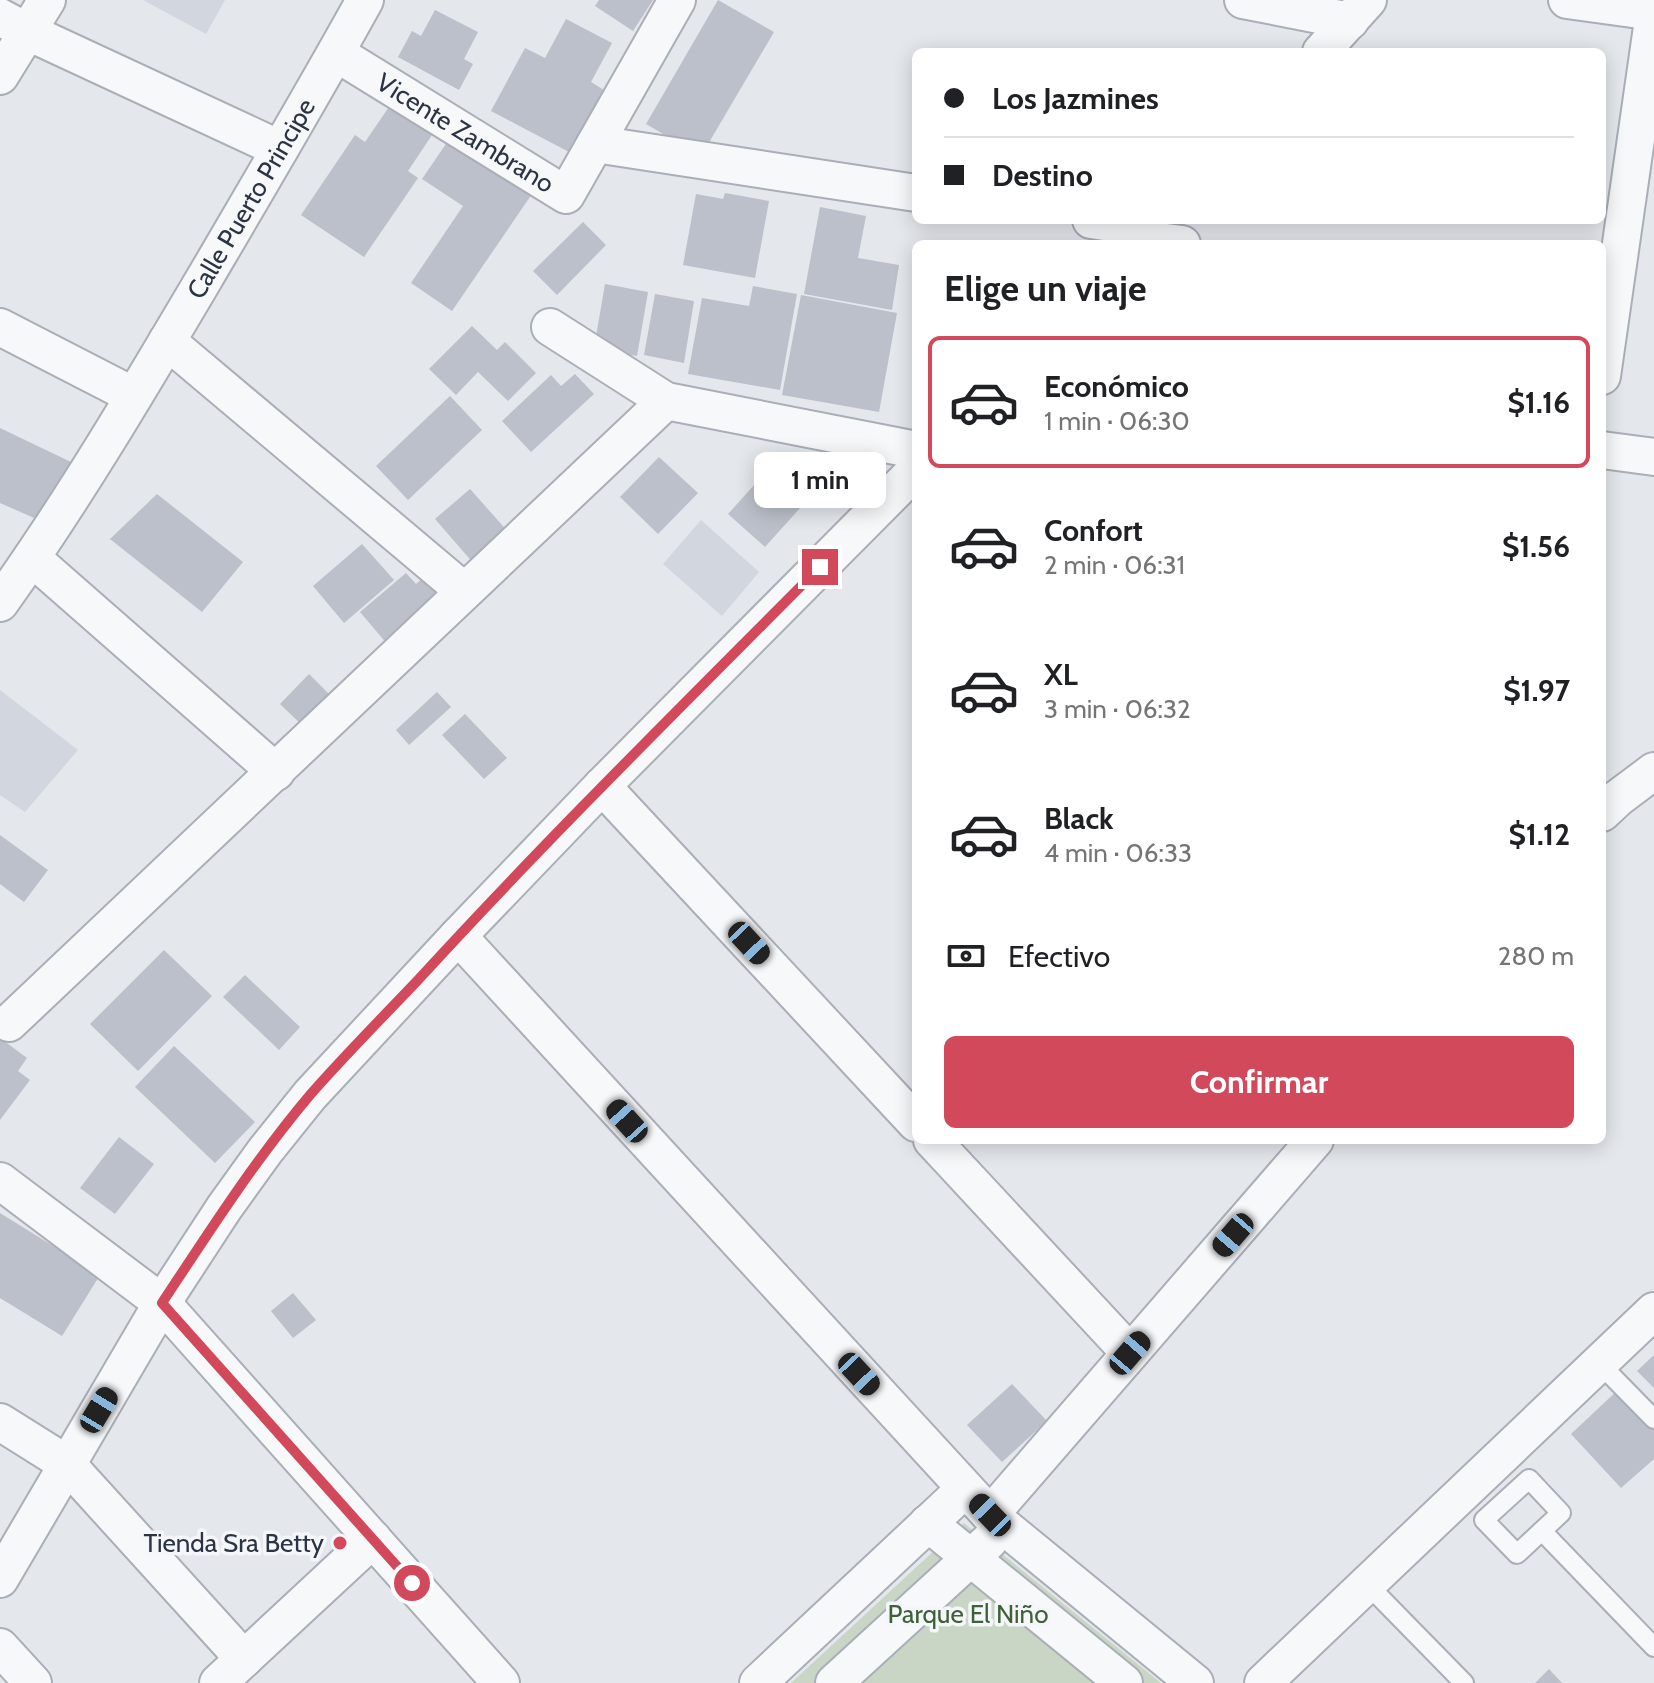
<!DOCTYPE html>
<html lang="es">
<meta charset="utf-8">
<style>
body{margin:0;font-family:Cabin,sans-serif;background:#f2f2f2;color:#202124;height:100vh;display:flex;flex-direction:column;font-size:30px;white-space:nowrap}
*{box-sizing:border-box;margin:0}
p{font-size:26px;color:#757577}
.icon{flex:none;width:44px;height:44px;fill:none;stroke:currentColor;stroke-width:2;stroke-linecap:round;stroke-linejoin:round}
.map{position:relative;flex:1;overflow:hidden}
.drawer{position:absolute;left:912px;top:240px;width:694px;height:904px;display:flex;flex-direction:column;background:#fff;border-radius:12px;box-shadow:0 4px 20px #0003}
.drawer>*{flex:none}
.top-card{position:absolute;left:912px;top:48px;width:694px;height:176px;border-radius:12px;box-shadow:0 4px 20px #0003;display:grid;align-content:center;height:176px;padding:0 32px;background:#fff}
.end{position:absolute;width:36px;height:36px;margin:-18px;border:10px solid #d1495b;background:#fff;box-shadow:0 0 0 4px #fff}
.from{border-radius:50%}
.bubble{position:absolute;height:56px;border-radius:12px;background:#fff;box-shadow:0 4px 20px #0003;font-size:26px;font-weight:700;line-height:56px;text-align:center}
.car{position:absolute;width:24px;height:48px;margin:-24px -12px;border-radius:10px;box-shadow:0 0 6px 2px #0007;background:linear-gradient(#222 24%,#8ab4d8 0 40%,#222 0 76%,#8ab4d8 0 86%,#222 0)}
.top-card b{display:flex;align-items:center;gap:28px;height:76px;font-size:30px}
.top-card b+b{border-top:2px solid #e0e0e0}
.top-card i{width:20px;height:20px;background:#202124}
ul{padding:0;list-style:none}
li{display:flex;align-items:center;gap:24px;height:132px;margin:0 16px 12px;padding:0 16px;border:4px solid transparent;border-radius:12px}
li div{flex:1}
li b{display:block;font-size:30px}
li em{font-style:normal;font-weight:700}
li.active{border-color:#d1495b}
li>.icon{width:72px;height:72px;stroke-width:1.5}
h2{padding:0 32px;font-size:36px;line-height:96px}
.pay{display:flex;align-items:center;gap:20px;height:88px;padding:0 32px;font-size:30px}
.pay p{margin-inline-start:auto}
.button{display:flex;gap:16px;margin-top:auto;padding:16px 32px}
.button a{flex:1;height:92px;border-radius:12px;background:#d1495b;color:#fff;font-size:32px;font-weight:700;line-height:92px;text-align:center}
.map>svg:first-child{display:block}
</style>
<div class="map">
<svg width="1654" height="1683" viewBox="0 0 1654 1683">
<rect width="100%" height="100%" fill="#e4e7ec"/>
<!-- built -->
<g fill="#d2d6de">
<polygon points="143,0 225,0 206,34"/>
<polygon points="701,520 759,572 722,616 663,564"/>
<polygon points="0,690 78,750 25,812 0,795"/>
</g>
<!-- green -->
<polygon fill="#c9d6c5" points="964,1523 1161,1683 791,1683"/>
<!-- building -->
<g fill="#bbc0ca">
<polygon points="599,0 653,0 633,31 595,6"/>
<polygon points="718,0 774,32 701,156 646,124"/>
<polygon points="435,10 478,32 464,59 473,64 459,90 398,57 412,31 421,36"/>
<polygon points="566,19 612,43 591,82 604,90 571,153 491,111 525,48 545,58"/>
<polygon points="391,104 434,132 408,171 418,178 364,257 301,215 355,135 365,142"/>
<polygon points="450,138 532,194 452,311 411,283 463,206 422,179"/>
<polygon points="725,193 769,201 755,278 683,265 696,194 723,199"/>
<polygon points="820,207 866,216 858,258 899,265 892,310 804,294"/>
<polygon points="583,222 606,245 557,295 533,271"/>
<polygon points="605,284 648,292 637,356 594,348"/>
<polygon points="753,286 797,294 780,390 688,374 702,298 749,306"/>
<polygon points="655,294 694,301 684,363 644,355"/>
<polygon points="801,295 897,313 879,412 782,395"/>
<polygon points="472,326 497,350 505,342 536,373 508,401 478,372 456,395 429,369"/>
<polygon points="575,374 594,394 531,452 502,421 551,375 561,386"/>
<polygon points="450,396 482,430 408,500 376,466"/>
<polygon points="0,428 71,462 41,521 0,503"/>
<polygon points="659,457 698,493 658,534 620,497"/>
<polygon points="773,464 810,497 765,547 728,514"/>
<polygon points="470,489 511,535 475,565 435,519"/>
<polygon points="157,494 243,562 202,612 110,539"/>
<polygon points="362,544 394,580 344,623 313,586"/>
<polygon points="406,573 416,584 423,578 441,599 388,645 360,612"/>
<polygon points="309,674 334,699 305,728 280,704"/>
<polygon points="437,692 451,707 409,745 396,730"/>
<polygon points="465,714 507,758 484,779 442,735"/>
<polygon points="0,835 48,870 24,902 0,884"/>
<polygon points="164,950 212,996 138,1071 90,1024"/>
<polygon points="245,975 300,1027 279,1050 223,997"/>
<polygon points="0,1038 27,1058 18,1071 30,1080 0,1120"/>
<polygon points="174,1046 255,1122 215,1163 135,1087"/>
<polygon points="119,1137 154,1164 115,1214 80,1188"/>
<polygon points="0,1213 100,1275 62,1336 0,1298"/>
<polygon points="293,1293 316,1320 293,1338 271,1311"/>
<polygon points="1654,1355 1654,1388 1637,1371"/>
<polygon points="1012,1384 1047,1421 1002,1462 967,1425"/>
<polygon points="1620,1388 1654,1424 1654,1459 1621,1488 1571,1434"/>
<polygon points="1549,1669 1562,1683 1535,1683"/>
</g>
<g fill="none" stroke-linecap="round" stroke-linejoin="round">
<!-- lane casing -->
<g stroke="#a9aeb7" stroke-width="22">
<g id="lane">
<polyline points="1599,1363 1654,1419"/>
<polygon points="1529,1479 1561,1513 1517,1554 1484,1520"/>
<polyline points="1542,1531 1654,1647"/>
<polyline points="1367,1584 1464,1683"/>
</g>
</g>
<!-- street casing -->
<g stroke="#a9aeb7" stroke-width="40">
<g id="street">
<polyline points="1243,0 1350,21"/>
<polyline points="1567,0 1654,12"/>
<polyline points="0,17 28,32 280,149"/>
<polyline points="1321,52 1368,0"/>
<path id="s1" d="M 336,53 L 566,195 L 677,0"/>
<polyline points="0,76 47,0"/>
<polyline points="595,144 916,193"/>
<polyline points="1091,220 1151,229 1143,239 1182,244"/>
<polyline points="0,327 134,396"/>
<polyline points="550,327 666,401 916,450"/>
<polyline points="167,341 464,591"/>
<polyline points="1602,376 1654,13"/>
<polyline points="1602,450 1654,457"/>
<polyline points="32,558 276,772"/>
<path id="s2" d="M 0,603 C 74,499 139,389 204,279 C 258,187 313,94 365,0"/>
<polyline points="602,786 916,1123"/>
<polyline points="1602,813 1618,798 1654,771"/>
<polyline points="458,936 990,1515 1195,1683"/>
<polyline points="9,1023 666,401"/>
<polyline points="932,1140 1130,1353"/>
<polyline points="0,1181 162,1303 501,1683"/>
<polyline points="0,1422 67,1464 244,1659"/>
<polyline points="990,1515 1315,1140"/>
<polyline points="928,1523 1124,1683"/>
<polyline points="0,1579 162,1303 224,1208 265,1151 310,1095 458,936 602,786 916,470"/>
<polyline points="0,1647 33,1683"/>
<polyline points="218,1683 373,1539"/>
<polyline points="758,1683 965,1489"/>
<polyline points="834,1683 989,1541"/>
<polyline points="1263,1683 1654,1311"/>
</g>
</g>
<!-- lane -->
<use href="#lane" stroke="#f7f8fa" stroke-width="18"/>
<!-- street -->
<use href="#street" stroke="#f7f8fa" stroke-width="36"/>
</g>
<g fill="none" stroke-linecap="round" stroke-linejoin="round">
<!-- route -->
<path stroke="#d1495b" stroke-width="10" d="M 412,1583 L 162,1303 C 209,1232 255,1160 310,1095 C 344,1056 382,1018 418,980 C 548,838 685,703 820,567"/>
</g>
<!-- markers -->
<circle fill="#d1495b" stroke="#f4f6f9" stroke-width="3" cx="340" cy="1543" r="8"/>
<g text-anchor="middle" dominant-baseline="central" stroke-width="7" stroke-linejoin="round" paint-order="stroke">
<!-- street labels -->
<g font-size="26" fill="#2b3445" stroke="#f4f6f9">
<text stroke="none"><textPath href="#s1" startOffset="152">Vicente Zambrano</textPath></text>
<text stroke="none"><textPath href="#s2" startOffset="476">Calle Puerto Principe</textPath></text>
</g>
<!-- poi labels -->
<g font-size="26" fill="#2b3445" stroke="#f4f6f9" text-anchor="end">
<text x="324" y="1543">Tienda Sra Betty</text>
</g>
<!-- park labels -->
<g font-size="26" fill="#3f6138" stroke="#f4f6f9">
<text x="968" y="1614">Parque El Niño</text>
</g>
</g>
</svg>
<i class="end from" style="left:412px;top:1583px"></i>
<i class="end" style="left:820px;top:567px"></i>
<div class="bubble" style="left:754px;top:452px;width:132px">1 min</div>
<i class="car" style="left:749px;top:943px;rotate:137deg"></i>
<i class="car" style="left:627px;top:1121px;rotate:318deg"></i>
<i class="car" style="left:1233px;top:1235px;rotate:221deg"></i>
<i class="car" style="left:1130px;top:1353px;rotate:41deg"></i>
<i class="car" style="left:859px;top:1374px;rotate:137deg"></i>
<i class="car" style="left:99px;top:1410px;rotate:31deg"></i>
<i class="car" style="left:990px;top:1515px;rotate:316deg"></i>
<div class="top-card">
<b><i class="from"></i>Los Jazmines</b>
<b><i></i>Destino</b>
</div>
<section class="drawer">
<h2>Elige un viaje</h2>
<ul>
<li class="active"><svg class="icon" aria-label="car" viewBox="0 0 24 24"><path d="M5 17H2v-5l4-1 3-4h7l3 4 3 1v5h-3M9 17h6M6 11h13"/><circle cx="7" cy="17" r="2"/><circle cx="17" cy="17" r="2"/></svg><div><b>Económico</b><p>1 min · 06:30</p></div><em>$1.16</em></li>
<li><svg class="icon" aria-label="car" viewBox="0 0 24 24"><path d="M5 17H2v-5l4-1 3-4h7l3 4 3 1v5h-3M9 17h6M6 11h13"/><circle cx="7" cy="17" r="2"/><circle cx="17" cy="17" r="2"/></svg><div><b>Confort</b><p>2 min · 06:31</p></div><em>$1.56</em></li>
<li><svg class="icon" aria-label="car" viewBox="0 0 24 24"><path d="M5 17H2v-5l4-1 3-4h7l3 4 3 1v5h-3M9 17h6M6 11h13"/><circle cx="7" cy="17" r="2"/><circle cx="17" cy="17" r="2"/></svg><div><b>XL</b><p>3 min · 06:32</p></div><em>$1.97</em></li>
<li><svg class="icon" aria-label="car" viewBox="0 0 24 24"><path d="M5 17H2v-5l4-1 3-4h7l3 4 3 1v5h-3M9 17h6M6 11h13"/><circle cx="7" cy="17" r="2"/><circle cx="17" cy="17" r="2"/></svg><div><b>Black</b><p>4 min · 06:33</p></div><em>$1.12</em></li>
</ul>
<div class="pay"><svg class="icon" aria-label="cash" viewBox="0 0 24 24"><path d="M3 7h18v10H3z"/><circle cx="12" cy="12" r="2"/></svg>Efectivo<p>280 m</p></div>
<div class="button"><a>Confirmar</a></div>
</section>
</div>
